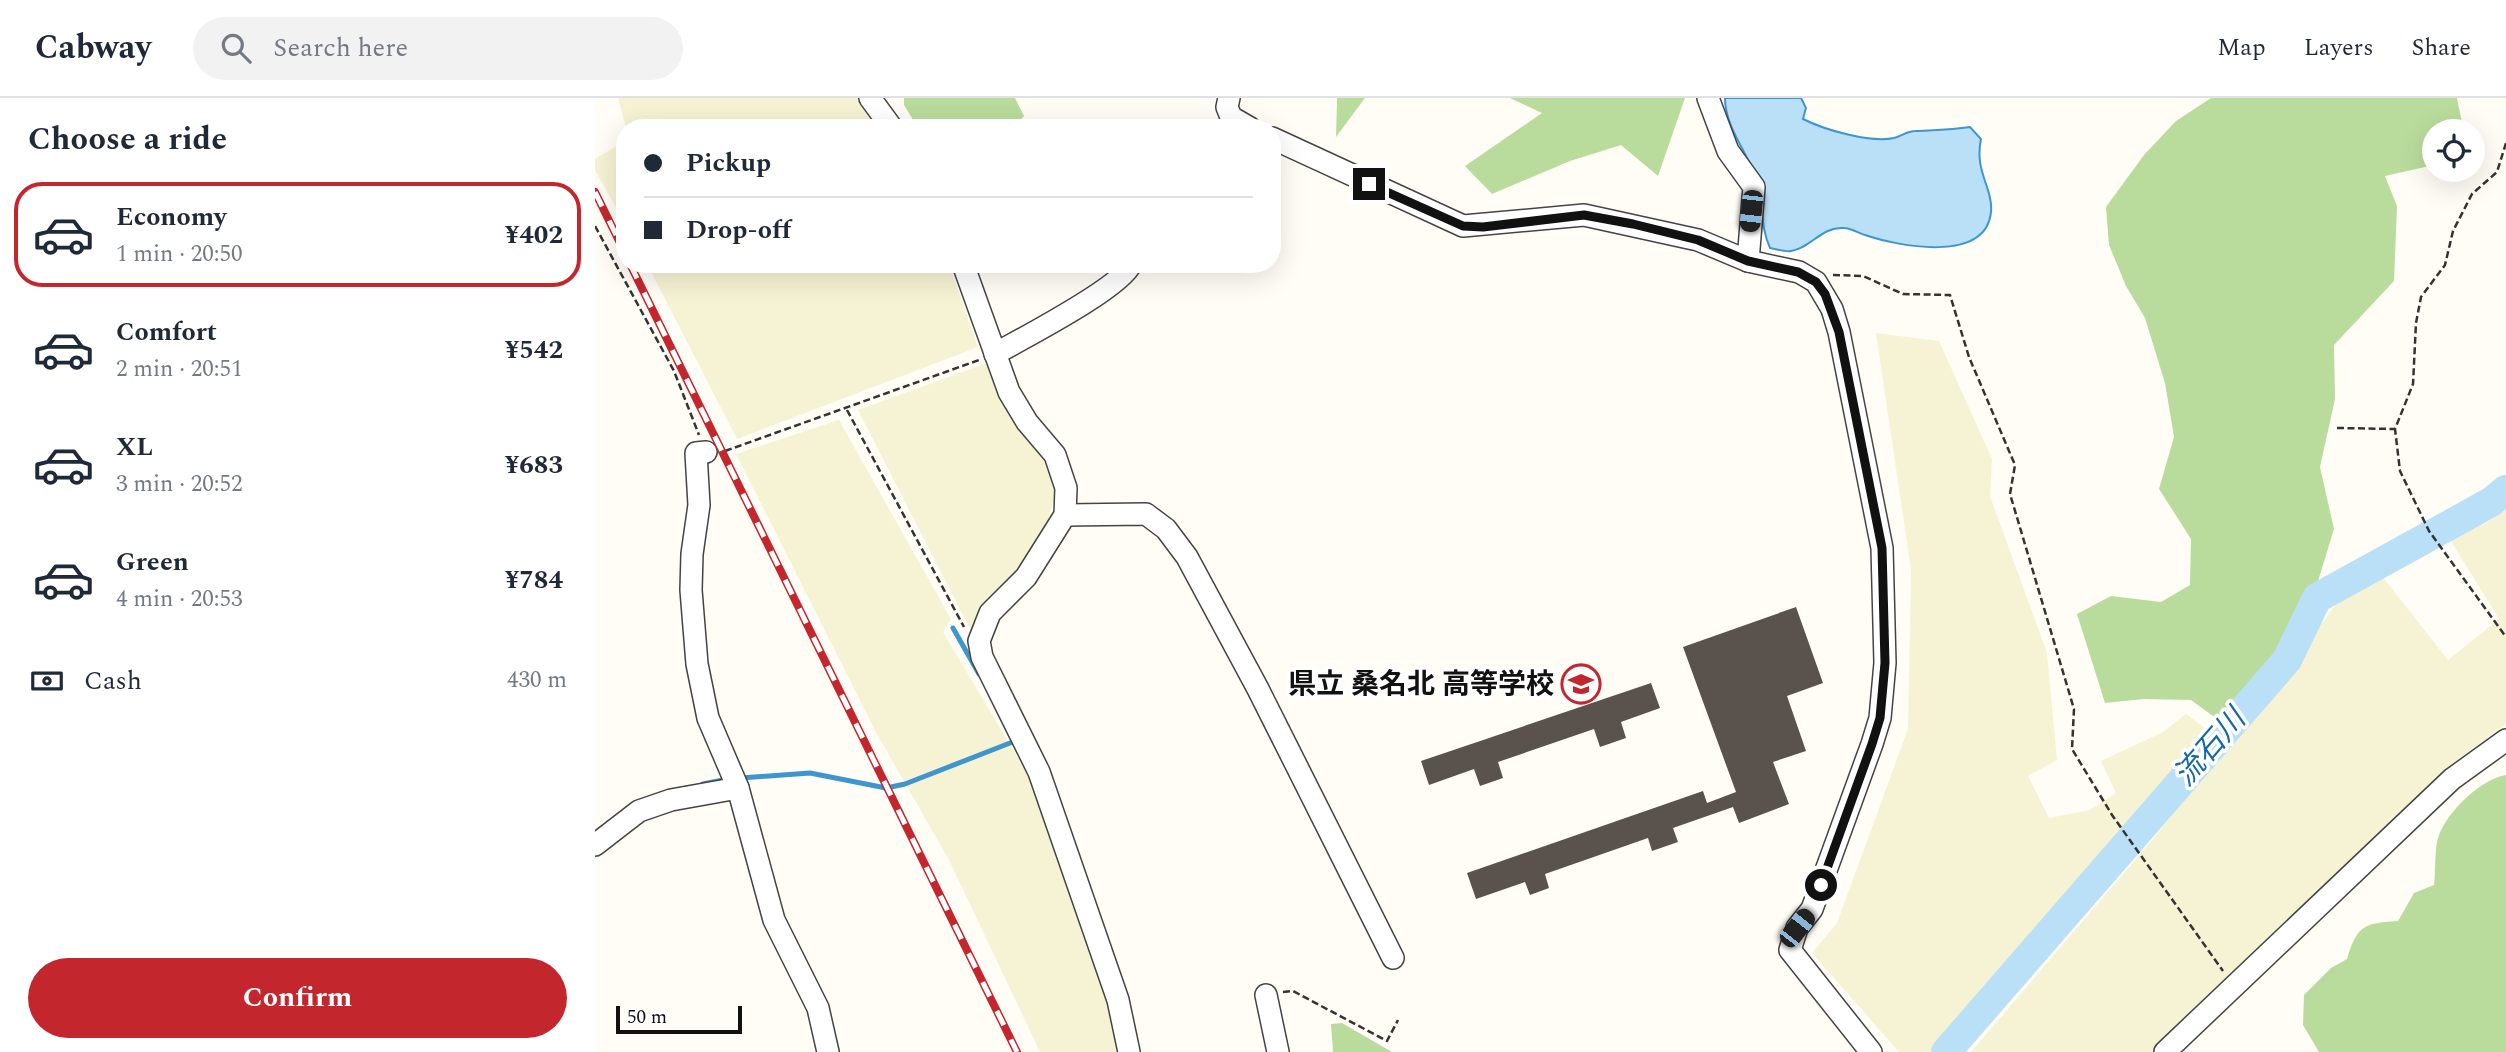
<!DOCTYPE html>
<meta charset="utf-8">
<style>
body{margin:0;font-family:Spectral,"Noto Sans JP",serif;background:#f2f2f3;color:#1f2937;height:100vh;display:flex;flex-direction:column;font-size:26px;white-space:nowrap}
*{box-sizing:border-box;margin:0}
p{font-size:23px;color:#747a83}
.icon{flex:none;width:38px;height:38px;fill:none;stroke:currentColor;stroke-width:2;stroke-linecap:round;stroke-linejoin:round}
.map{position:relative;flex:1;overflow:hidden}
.panel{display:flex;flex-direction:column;background:#fff;width:595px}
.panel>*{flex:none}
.guide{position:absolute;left:21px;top:21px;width:665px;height:154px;border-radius:28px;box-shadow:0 7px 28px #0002;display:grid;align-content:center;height:154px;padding:0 28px;background:#fff}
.fabs{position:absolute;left:1827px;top:21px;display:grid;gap:14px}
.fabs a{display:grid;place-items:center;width:63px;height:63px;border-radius:50%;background:#fff;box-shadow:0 7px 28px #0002;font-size:35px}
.scale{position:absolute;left:21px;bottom:18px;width:126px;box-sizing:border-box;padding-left:7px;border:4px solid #111;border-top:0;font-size:19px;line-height:24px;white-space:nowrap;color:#111;-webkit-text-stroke:5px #fff;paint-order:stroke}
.end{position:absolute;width:32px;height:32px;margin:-16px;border:9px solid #111;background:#fff;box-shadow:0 0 0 4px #fff}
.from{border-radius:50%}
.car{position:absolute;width:21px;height:42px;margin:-21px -10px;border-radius:9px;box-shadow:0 0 5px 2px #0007;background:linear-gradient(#222 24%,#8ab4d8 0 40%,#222 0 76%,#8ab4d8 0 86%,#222 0)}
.guide b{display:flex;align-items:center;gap:24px;height:66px;font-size:26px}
.guide b+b{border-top:2px solid #e0e1e3}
.guide i{width:18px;height:18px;background:#1f2937}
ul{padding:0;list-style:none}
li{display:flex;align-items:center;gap:21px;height:105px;margin:0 14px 10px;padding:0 14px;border:4px solid transparent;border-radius:28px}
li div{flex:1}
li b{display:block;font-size:26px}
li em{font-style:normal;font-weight:700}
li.selected{border-color:#c4262e}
li>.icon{width:63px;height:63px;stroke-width:1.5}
h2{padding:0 28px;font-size:32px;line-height:84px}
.pay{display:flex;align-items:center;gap:18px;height:77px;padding:0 28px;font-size:26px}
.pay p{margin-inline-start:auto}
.primary-button{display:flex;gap:14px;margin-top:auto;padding:14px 28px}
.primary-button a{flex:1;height:80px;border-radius:42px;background:#c4262e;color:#fff;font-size:28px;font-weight:700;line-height:80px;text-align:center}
header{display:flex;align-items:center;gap:42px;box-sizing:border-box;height:98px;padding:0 35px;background:#fff;border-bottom:2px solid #e0e1e3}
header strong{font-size:33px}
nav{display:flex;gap:38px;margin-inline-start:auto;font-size:24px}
.search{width:490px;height:63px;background:#f2f2f3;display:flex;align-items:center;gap:18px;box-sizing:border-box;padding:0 24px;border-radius:38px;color:#747a83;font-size:26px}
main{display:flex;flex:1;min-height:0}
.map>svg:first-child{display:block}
</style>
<header>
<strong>Cabway</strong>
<div class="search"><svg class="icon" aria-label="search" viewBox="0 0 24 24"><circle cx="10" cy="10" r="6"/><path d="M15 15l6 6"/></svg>Search here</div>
<nav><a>Map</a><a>Layers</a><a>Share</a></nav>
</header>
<main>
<section class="panel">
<h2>Choose a ride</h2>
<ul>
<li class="selected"><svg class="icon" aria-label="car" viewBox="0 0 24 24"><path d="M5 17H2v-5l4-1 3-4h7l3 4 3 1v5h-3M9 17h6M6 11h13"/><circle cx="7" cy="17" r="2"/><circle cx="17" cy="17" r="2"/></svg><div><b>Economy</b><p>1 min · 20:50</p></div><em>¥402</em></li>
<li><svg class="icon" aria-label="car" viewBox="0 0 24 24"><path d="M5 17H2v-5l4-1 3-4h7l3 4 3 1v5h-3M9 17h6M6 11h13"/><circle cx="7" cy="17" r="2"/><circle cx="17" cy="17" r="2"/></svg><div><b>Comfort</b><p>2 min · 20:51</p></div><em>¥542</em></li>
<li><svg class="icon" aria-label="car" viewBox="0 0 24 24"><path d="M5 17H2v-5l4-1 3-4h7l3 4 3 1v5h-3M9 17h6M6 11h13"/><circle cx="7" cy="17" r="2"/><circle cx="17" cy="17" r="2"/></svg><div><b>XL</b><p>3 min · 20:52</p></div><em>¥683</em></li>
<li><svg class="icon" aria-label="car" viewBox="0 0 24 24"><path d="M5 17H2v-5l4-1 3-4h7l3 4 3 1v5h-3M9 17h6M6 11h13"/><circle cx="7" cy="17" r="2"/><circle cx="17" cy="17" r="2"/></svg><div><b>Green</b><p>4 min · 20:53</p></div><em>¥784</em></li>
</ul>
<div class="pay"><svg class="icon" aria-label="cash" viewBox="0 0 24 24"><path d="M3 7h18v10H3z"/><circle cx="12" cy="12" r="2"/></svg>Cash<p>430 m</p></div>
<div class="primary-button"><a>Confirm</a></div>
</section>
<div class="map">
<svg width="1911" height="954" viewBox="0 0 1911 954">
<rect width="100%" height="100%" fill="#fffdf5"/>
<!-- farmland -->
<g fill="#f6f3d4">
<polygon points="23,0 264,0 285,30 31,30"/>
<polygon points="30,43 30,125 0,72 0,61"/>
<polygon points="52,166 354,166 383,249 142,341"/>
<polygon points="1281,235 1344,243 1397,361 1395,398 1452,555 1462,662 1433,678 1454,720 1495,712 1521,695 1506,663 1568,634 1591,616 1618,636 1343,954 1304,954 1217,855 1242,825 1313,631 1316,472"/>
<polygon points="392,265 399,268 454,358 463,384 452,425 430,474 375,531 263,312"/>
<polygon points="244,322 356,521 348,534 443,694 523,919 528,954 445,954 354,762 282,636 141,356"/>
<polygon points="1911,412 1911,626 1854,668 1561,954 1376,954 1558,741 1741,507 1787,478 1853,562 1904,521 1854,440 1891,425"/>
</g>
<!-- forest -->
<g fill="#b9dc9c">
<polygon points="309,0 420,0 429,18 418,30 323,30 309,7"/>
<polygon points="742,0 770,0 741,39 742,4"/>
<polygon points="915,0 1090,0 1063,78 1026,47 975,63 897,96 870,68 947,15"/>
<polygon points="1616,0 1862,0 1867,25 1864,33 1839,33 1839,67 1790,78 1802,108 1799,183 1739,247 1740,301 1725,369 1739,431 1719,496 1686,560 1642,609 1622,621 1596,602 1548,601 1510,605 1482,516 1516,498 1566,504 1595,487 1596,441 1564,391 1579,339 1570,285 1550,220 1531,188 1514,147 1511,109 1549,57 1581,23"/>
<path d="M 1911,677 L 1911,954 L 1724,954 L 1708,927 L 1709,897 L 1736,870 L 1752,861 C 1762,828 1768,825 1803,823 L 1819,795 L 1839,787 C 1841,772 1839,751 1844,737 C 1853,713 1886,681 1911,677 Z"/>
<polygon points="747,925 797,954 738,954 736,926"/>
</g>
<!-- water -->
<path fill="#b9e0f7" stroke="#3f96cf" stroke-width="2" d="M 1130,0 L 1206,0 L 1211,10 L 1208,21 C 1230,32 1275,45 1299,40 C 1307,38 1312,33 1320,33 C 1339,32 1356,32 1375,29 L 1386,41 C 1379,74 1398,89 1396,114 C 1391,166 1302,148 1270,137 C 1263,135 1256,130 1249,130 C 1227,128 1216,150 1196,153 C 1190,154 1181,151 1175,150 C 1165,128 1168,104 1161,81 C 1152,53 1130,29 1130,0 Z"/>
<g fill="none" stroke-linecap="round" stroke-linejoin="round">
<!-- stream -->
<g stroke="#3f96cf" stroke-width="5">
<polyline points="358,530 384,576"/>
<polyline points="146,680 215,675 291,690 310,686 415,645 420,643 418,640"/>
<polyline points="108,686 133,681"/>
</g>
<!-- river -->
<polyline stroke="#b9e0f7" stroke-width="30" points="1351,954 1692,562 1722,500 1896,404 1911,392"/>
</g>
<!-- building -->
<g fill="#5a524d">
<polygon points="1201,509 1228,585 1192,598 1211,653 1178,664 1194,706 1144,725 1138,709 1078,730 1083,744 1057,753 1053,740 950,776 954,790 935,797 930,784 881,801 872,775 1108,693 1112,705 1141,694 1088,549"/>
<polygon points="1056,585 1065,610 1026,624 1031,640 1005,649 999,631 903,664 908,680 885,688 879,671 834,687 826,663"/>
</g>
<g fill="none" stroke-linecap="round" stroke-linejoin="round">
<!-- minor casing -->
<g stroke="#444" stroke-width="24">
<g id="minor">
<polyline points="275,0 297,30"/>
<polyline points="634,0 632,9 636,19 655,30"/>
<polyline points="1113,0 1133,53 1159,89 1153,163"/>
<polyline points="677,40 868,128 989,117 1103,142 1153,163 1204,174 1221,184 1237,211 1244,234 1287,450 1290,565 1285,620 1277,646 1217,811 1202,830 1195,852 1276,954"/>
<polyline points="368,166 414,294 432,324 460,357 471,390 470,417 431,479 395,515 384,543 387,559 444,674 523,902 534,954"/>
<path d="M 400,256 C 428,240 526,190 536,166"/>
<polyline points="470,417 551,416 571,431 592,459 663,591 798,860"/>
<polyline points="143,690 179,822 223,910 233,954"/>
<polyline points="0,747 44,713 76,702 143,690 113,620 102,566 96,492 97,456 104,407 101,355 111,354"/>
<polyline points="671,897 683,954"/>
<polyline points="1570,954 1857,681 1911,642"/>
</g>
</g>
<!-- path -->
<g stroke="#333" stroke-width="2.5" stroke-dasharray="7 3.5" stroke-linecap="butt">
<polyline points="1911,45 1902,74 1877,96 1858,133 1850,167 1826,199 1821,225 1818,286 1800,331 1805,373 1834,433 1911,539"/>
<polyline points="0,128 79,273 104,337"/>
<polyline points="1238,177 1268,178 1308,196 1355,197 1374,259 1420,367 1415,396 1479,611 1477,651 1517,717 1628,873"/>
<polyline points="252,312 369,529"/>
<polyline points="1742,330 1800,331"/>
<polyline points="130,353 384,262"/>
<polyline points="688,894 698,893 792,943 803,922"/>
</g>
<!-- minor -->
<use href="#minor" stroke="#fff" stroke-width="21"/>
<!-- rail casing -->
<g stroke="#c4262e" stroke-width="8">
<g id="rail">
<polyline points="0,94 30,155"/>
<polyline points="35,166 422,954"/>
</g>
</g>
<!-- rail -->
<use href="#rail" stroke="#fff" stroke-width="5" stroke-dasharray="16" stroke-linecap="butt"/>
</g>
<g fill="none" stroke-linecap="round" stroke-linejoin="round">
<!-- route -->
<polyline stroke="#111" stroke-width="9" points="774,86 868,128 888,129 989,117 1038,126 1103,142 1153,163 1203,174 1221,184 1230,196 1244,234 1287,450 1290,565 1285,620 1277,646 1226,787"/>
</g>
<!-- icons -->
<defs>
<g id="school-ring" transform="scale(2.0125)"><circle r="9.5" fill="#fff" stroke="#c4262e" stroke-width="1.5"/><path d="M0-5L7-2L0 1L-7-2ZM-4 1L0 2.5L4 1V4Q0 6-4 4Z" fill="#c4262e"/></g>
</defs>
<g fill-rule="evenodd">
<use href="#school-ring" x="986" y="586"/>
</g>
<g text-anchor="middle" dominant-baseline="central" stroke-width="7" stroke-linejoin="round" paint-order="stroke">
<!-- poi labels -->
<g font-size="28" font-weight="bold" fill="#111" stroke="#fff" text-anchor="end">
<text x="959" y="586">県立 桑名北 高等学校</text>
</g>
<!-- water labels -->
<g font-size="30" font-style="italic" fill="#1768a6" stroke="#fff">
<text transform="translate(1615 650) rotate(-49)">流石川</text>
</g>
</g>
</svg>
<div class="fabs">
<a><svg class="icon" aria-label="locate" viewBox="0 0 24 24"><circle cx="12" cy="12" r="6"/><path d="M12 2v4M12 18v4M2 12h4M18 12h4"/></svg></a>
</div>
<div class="scale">50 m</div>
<i class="end from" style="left:1226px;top:787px"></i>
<i class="end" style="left:774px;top:86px"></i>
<i class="car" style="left:1156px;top:113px;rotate:186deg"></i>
<i class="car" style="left:1202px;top:830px;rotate:38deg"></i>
<div class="guide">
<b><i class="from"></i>Pickup</b>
<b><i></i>Drop-off</b>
</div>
</div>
</main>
